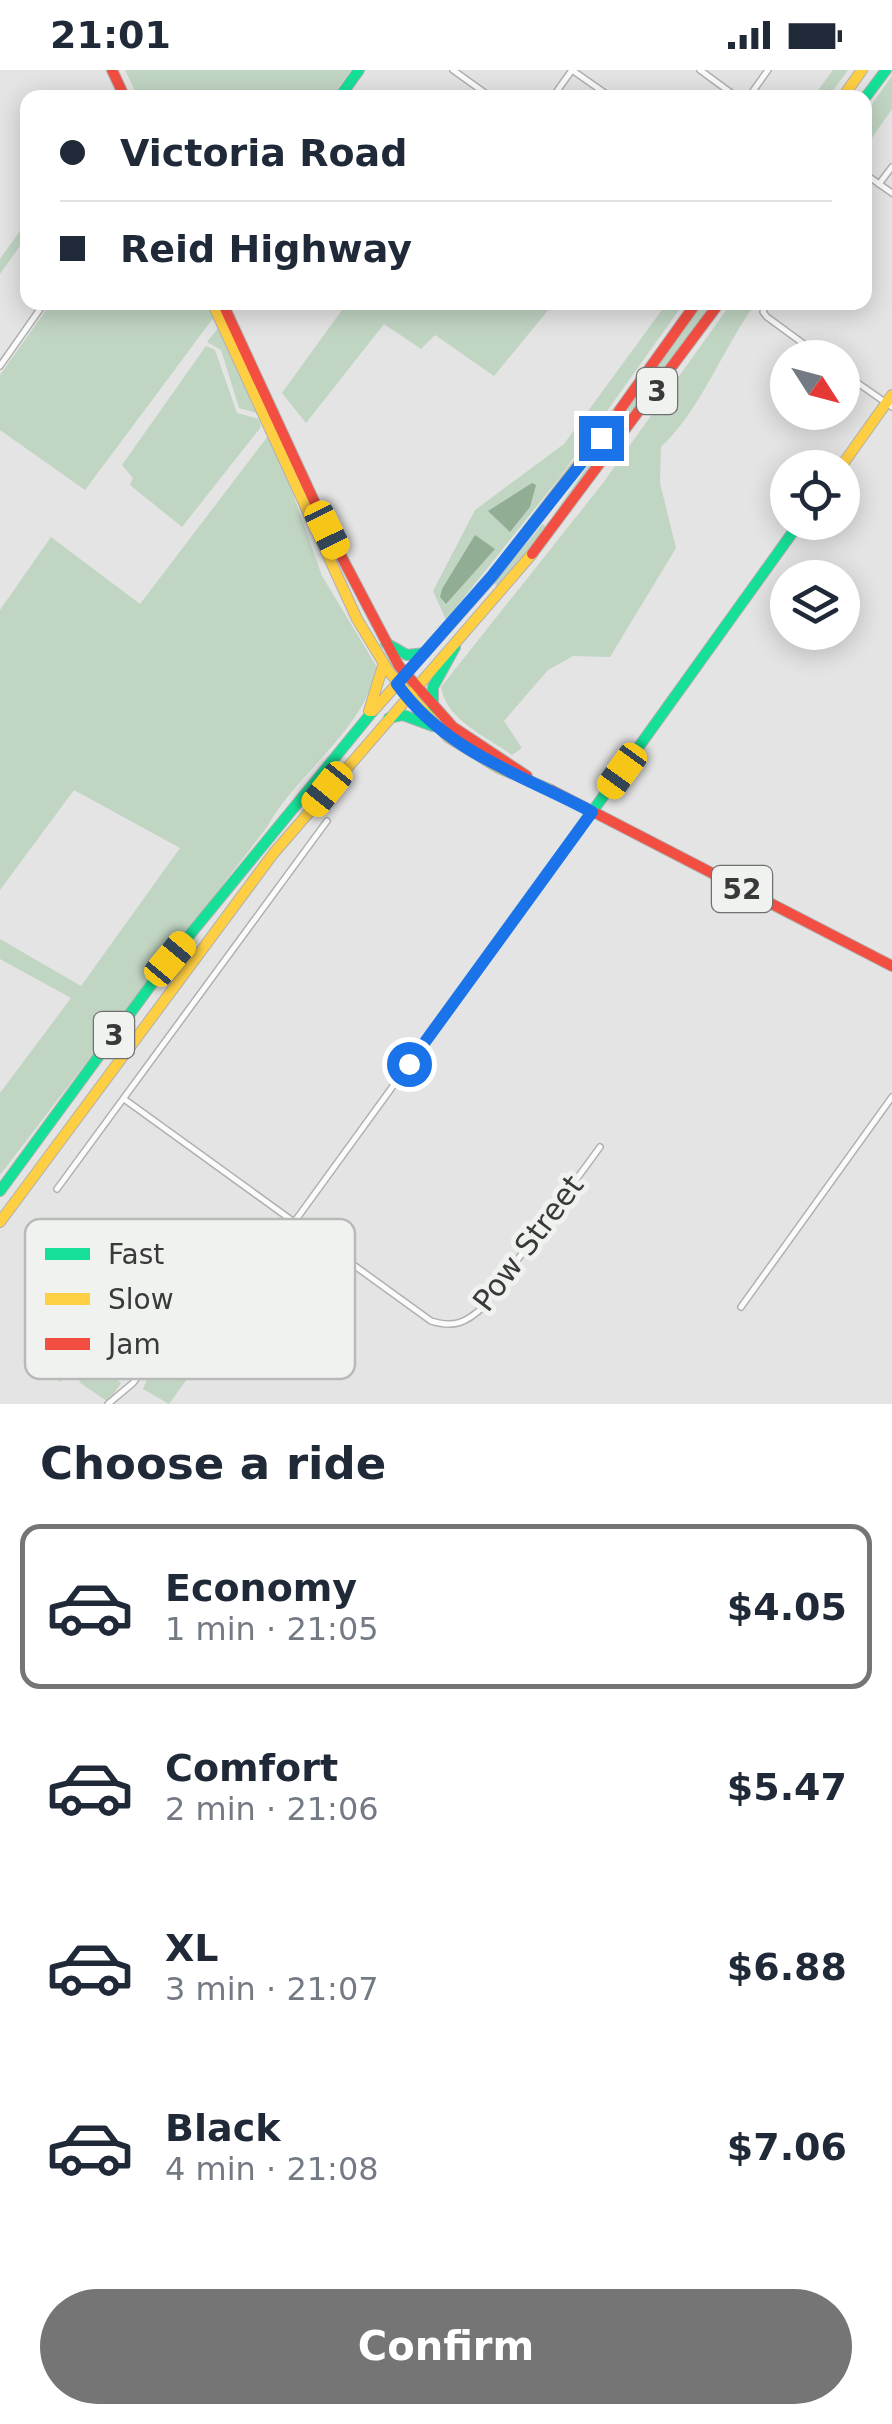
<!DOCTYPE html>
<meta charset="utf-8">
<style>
body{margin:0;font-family:"DejaVu Sans",sans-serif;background:#f2f2f3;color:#1f2937;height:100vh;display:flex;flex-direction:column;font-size:38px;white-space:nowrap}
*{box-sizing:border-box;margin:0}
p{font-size:32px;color:#747a83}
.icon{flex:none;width:55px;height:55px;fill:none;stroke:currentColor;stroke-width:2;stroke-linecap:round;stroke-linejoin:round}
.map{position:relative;height:1334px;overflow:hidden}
.side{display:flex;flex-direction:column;background:#fff;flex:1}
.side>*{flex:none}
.top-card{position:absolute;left:20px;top:20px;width:852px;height:220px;border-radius:20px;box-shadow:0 5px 25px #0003;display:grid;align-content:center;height:220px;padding:0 40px;background:#fff}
.needle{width:65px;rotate:126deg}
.buttons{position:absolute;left:770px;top:270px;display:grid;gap:20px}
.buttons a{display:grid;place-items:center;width:90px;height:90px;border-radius:50%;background:#fff;box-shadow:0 5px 25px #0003;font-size:50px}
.end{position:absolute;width:45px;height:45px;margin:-22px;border:12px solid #1a73e8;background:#fff;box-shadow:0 0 0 5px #fff}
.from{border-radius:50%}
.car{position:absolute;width:30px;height:60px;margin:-30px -15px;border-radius:12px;box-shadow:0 0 8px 2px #0007;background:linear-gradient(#f5c518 24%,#345 0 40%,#f5c518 0 76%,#345 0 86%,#f5c518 0)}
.top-card b{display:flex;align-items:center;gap:35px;height:95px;font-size:38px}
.top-card b+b{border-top:2px solid #e0e1e3}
.top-card i{width:25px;height:25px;background:#1f2937}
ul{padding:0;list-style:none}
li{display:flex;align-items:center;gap:30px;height:165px;margin:0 20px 15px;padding:0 20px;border:5px solid transparent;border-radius:20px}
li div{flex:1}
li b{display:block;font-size:38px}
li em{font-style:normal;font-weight:800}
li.selected{border-color:#747574}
li>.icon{width:90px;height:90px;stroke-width:1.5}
h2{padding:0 40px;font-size:45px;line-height:120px}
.action{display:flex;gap:20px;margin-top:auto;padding:20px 40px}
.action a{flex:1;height:115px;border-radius:60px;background:#747574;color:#fff;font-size:40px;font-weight:800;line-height:115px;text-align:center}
.status{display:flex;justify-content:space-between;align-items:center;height:70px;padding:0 50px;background:#fff;direction:ltr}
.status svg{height:28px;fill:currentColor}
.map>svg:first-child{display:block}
</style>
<div class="status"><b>21:01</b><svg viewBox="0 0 49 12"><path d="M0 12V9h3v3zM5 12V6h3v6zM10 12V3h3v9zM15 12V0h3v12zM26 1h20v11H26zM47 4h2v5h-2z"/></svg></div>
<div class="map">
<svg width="892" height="1334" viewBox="0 0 892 1334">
<rect width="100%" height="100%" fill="#e3e4e3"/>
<!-- green -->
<g fill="#c1d5c3">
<polygon points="125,0 351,0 331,28 138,27"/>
<polygon points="833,0 848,0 828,27 813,27"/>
<polygon points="892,6 892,39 865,78 865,44"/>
<polygon points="27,151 27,166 0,204 0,189"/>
<path d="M 732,232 L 756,233 C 722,279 702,338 661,377 L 660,413 L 676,478 L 610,587 L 573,586 L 548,600 L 504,651 L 522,678 L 512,685 C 487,667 446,650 441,617 L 603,413 Z"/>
<polygon points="51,233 208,233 214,247 85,420 0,360 0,305"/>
<polygon points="347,233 347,232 554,233 494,306 435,265 421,279 384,254 306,353 282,323"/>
<polygon points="667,233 684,233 560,407 446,550 433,521 475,440 564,374"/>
<polygon points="701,233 715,233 562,440 553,446"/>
<polygon points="219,257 250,318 257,343 239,338 221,280 207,272"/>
<polygon points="206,276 215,280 237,343 259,349 261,357 182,457 130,415 133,408 122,395"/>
<path d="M 271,362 L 322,506 L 377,597 C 364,661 298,701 267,757 L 0,1105 L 0,1023 L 71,928 L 0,889 L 0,869 L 81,916 L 180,778 L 74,720 L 0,820 L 0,540 L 51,467 L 140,534 Z"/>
<polygon points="542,454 547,457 497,516 494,513"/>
<polygon points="158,1252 204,1285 169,1334 143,1319 163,1272"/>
<polygon points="69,1275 75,1282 61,1312 49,1303"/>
<polygon points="93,1292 121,1313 108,1332 79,1312"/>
</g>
<!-- water -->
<g fill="#91ae94">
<polygon points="532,413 536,415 530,437 510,462 488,441"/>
<polygon points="475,465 495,479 446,534 440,527 442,519"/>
</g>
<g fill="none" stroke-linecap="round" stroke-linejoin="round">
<!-- street casing -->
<g stroke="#afb0af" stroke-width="8">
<g id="street">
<polyline points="453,0 492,28"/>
<polyline points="700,0 738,28"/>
<polyline points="552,28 572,0 612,28"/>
<polyline points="748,28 768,0"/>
<polyline points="865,104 892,123"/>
<polyline points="879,114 892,97"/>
<polyline points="767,232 763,242 767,247 823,288"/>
<polyline points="0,296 45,232"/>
<polyline points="842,302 892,337"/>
<path d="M 124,1029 L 431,1251 C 454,1258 466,1253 483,1237 L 600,1077"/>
<polyline points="57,1119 327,751"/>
<polyline points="295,1151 592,742"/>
<polyline points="741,1237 892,1027"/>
<polyline points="108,1334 133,1313 157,1280 155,1256 162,1242"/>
</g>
</g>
<!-- fast casing -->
<g stroke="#afb0af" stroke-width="12">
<g id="fast">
<polyline points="339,28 359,0"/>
<polyline points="865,28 886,0"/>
<polyline points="386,573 407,585 425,583"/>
<polyline points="433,638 433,617 455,577"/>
<polyline points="389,648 403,645 433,656"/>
<polyline points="592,742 800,452"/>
<polyline points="0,1121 170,889 373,641"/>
</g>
</g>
<!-- slow casing -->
<g stroke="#afb0af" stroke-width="12">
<g id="slow">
<polyline points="842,28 862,0"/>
<polyline points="212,232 357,549 389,602 448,667 499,698 551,720"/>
<polyline points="840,398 892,325"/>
<polyline points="369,641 383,596"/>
<polyline points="373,641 493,506 619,341"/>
<polyline points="0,1152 273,784 532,484"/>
</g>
</g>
<!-- jam casing -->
<g stroke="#afb0af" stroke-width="12">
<g id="jam">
<polyline points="112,0 125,28"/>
<polyline points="222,232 327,459 399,596 453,657 527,706"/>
<polyline points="619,341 697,232"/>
<polyline points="532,484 720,232"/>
<polyline points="551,720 892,896"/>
</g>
</g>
<!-- street -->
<use href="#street" stroke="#fbfbfb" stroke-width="5"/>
<!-- fast -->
<use href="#fast" stroke="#16e098" stroke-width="10"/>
<!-- slow -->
<use href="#slow" stroke="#ffcf43" stroke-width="10"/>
<!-- jam -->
<use href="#jam" stroke="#f24e42" stroke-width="10"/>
</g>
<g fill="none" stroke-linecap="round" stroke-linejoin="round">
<!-- route -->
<path stroke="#1a73e8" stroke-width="12" d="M 409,994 L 592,742 C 521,704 447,683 397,614 L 492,506 L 601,368"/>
</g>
<g text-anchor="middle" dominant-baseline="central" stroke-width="10" stroke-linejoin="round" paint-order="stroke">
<!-- shield labels -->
<g fill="#eff2ef" stroke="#6f706f" stroke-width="2.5">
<rect x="637" y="298" width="40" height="46" rx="8"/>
<rect x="712" y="796" width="60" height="46" rx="8"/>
<rect x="94" y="942" width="40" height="46" rx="8"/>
</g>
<g font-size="28" font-weight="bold" fill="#383938">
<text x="657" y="321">3</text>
<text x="742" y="819">52</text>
<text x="114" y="965">3</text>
</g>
<!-- street labels -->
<g font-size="30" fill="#383938" stroke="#eff2ef">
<text transform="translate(528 1173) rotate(-53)">Pow Street</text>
</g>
</g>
<!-- legend -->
<rect x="25" y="1149" width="330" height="160" rx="15" fill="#eff2ef" stroke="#b8bab8" stroke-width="2.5"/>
<rect x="45" y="1178" width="45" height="12" fill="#16e098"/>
<rect x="45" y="1223" width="45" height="12" fill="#ffcf43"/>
<rect x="45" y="1268" width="45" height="12" fill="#f24e42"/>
<g font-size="28" fill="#383938">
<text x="108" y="1194">Fast</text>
<text x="108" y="1239">Slow</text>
<text x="108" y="1284">Jam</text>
</g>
</svg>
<div class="buttons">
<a><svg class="needle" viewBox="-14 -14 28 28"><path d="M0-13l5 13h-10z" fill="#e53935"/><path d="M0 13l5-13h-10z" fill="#747a83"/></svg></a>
<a><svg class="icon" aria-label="locate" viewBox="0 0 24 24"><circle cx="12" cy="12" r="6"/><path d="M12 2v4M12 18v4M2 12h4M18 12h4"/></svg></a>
<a><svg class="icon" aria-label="layers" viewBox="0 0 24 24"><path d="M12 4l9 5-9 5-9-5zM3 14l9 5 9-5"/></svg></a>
</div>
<i class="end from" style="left:409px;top:994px"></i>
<i class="end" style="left:601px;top:368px"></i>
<i class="car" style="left:327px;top:460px;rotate:154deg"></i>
<i class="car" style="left:622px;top:701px;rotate:216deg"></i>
<i class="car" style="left:327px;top:719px;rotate:219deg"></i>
<i class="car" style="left:170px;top:889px;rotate:40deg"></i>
<div class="top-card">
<b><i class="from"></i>Victoria Road</b>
<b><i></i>Reid Highway</b>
</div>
</div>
<section class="side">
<h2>Choose a ride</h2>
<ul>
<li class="selected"><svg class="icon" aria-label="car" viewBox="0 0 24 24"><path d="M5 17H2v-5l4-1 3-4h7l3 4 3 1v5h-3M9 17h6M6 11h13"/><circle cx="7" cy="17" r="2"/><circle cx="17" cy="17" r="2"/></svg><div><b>Economy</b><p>1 min · 21:05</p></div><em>$4.05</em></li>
<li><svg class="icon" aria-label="car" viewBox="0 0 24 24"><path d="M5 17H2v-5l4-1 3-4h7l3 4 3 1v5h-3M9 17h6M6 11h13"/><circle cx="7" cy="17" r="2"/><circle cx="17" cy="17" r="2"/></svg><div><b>Comfort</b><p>2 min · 21:06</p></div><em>$5.47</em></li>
<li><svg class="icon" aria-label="car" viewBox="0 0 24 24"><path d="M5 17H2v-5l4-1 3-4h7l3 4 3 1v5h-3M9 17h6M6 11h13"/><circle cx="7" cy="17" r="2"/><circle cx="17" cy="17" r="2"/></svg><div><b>XL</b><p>3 min · 21:07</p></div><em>$6.88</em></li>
<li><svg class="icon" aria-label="car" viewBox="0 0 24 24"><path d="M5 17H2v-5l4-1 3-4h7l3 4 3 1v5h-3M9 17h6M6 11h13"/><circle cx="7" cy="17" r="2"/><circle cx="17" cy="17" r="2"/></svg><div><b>Black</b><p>4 min · 21:08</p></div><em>$7.06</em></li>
</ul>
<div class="action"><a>Confirm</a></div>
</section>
